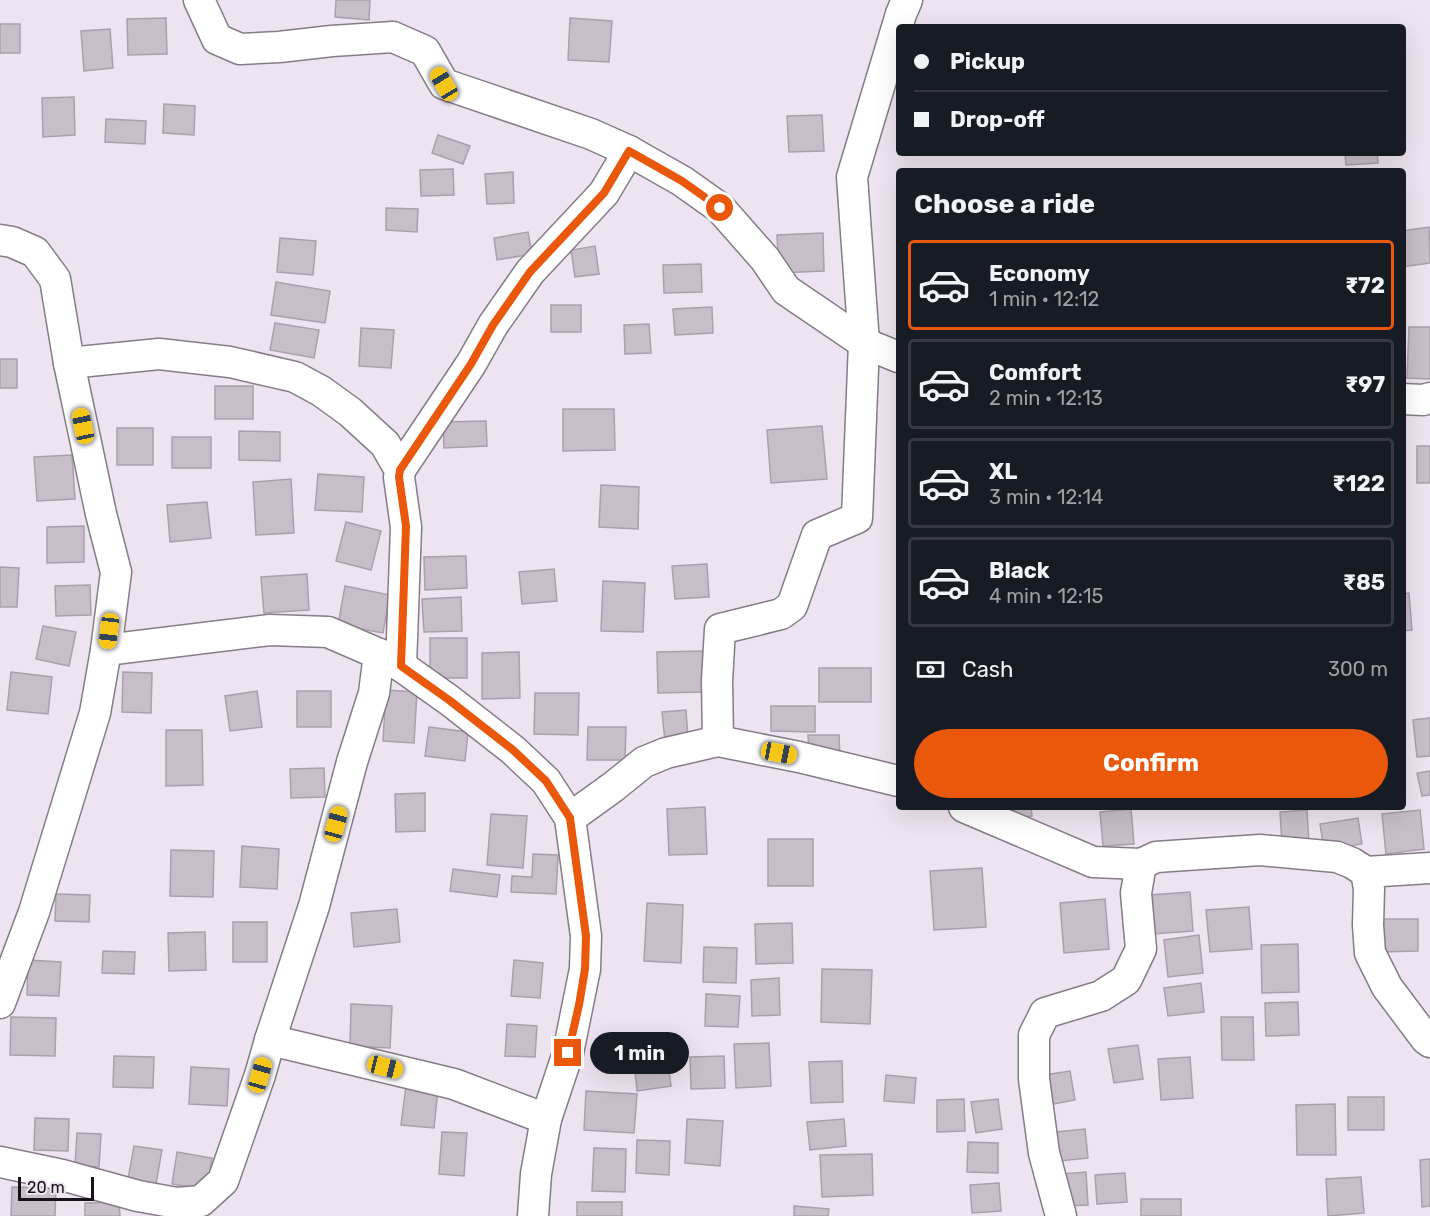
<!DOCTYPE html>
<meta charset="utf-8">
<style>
body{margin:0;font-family:Rubik,sans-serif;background:#20242c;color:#f1f3f6;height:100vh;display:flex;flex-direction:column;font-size:22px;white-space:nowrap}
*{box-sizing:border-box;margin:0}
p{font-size:20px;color:#9ea1a6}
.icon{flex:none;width:33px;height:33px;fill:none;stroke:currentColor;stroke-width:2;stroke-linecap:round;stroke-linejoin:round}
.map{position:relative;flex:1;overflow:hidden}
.sheet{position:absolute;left:896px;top:168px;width:510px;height:642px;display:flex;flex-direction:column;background:#171b24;border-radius:6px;box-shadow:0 6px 24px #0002}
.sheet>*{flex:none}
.hud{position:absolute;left:896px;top:24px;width:510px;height:132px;border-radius:6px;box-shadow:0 6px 24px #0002;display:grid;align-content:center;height:132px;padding:0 18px;background:#171b24}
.scale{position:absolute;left:18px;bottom:15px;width:76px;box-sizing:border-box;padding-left:6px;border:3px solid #161217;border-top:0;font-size:16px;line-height:21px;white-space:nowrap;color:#161217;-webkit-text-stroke:4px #eee4f1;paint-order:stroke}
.end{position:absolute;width:27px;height:27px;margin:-14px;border:8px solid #ea580c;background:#fff;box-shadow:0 0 0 3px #fff}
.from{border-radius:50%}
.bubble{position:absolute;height:42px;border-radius:21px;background:#171b24;box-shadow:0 6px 24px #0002;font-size:20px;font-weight:700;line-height:42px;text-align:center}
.car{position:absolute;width:18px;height:36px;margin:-18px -9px;border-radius:8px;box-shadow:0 0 4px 2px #0007;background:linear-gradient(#f5c518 24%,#345 0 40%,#f5c518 0 76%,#345 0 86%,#f5c518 0)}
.hud b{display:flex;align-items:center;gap:21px;height:57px;font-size:22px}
.hud b+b{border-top:2px solid #363941}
.hud i{width:15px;height:15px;background:#f1f3f6}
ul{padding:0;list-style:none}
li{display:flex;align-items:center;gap:18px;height:90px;margin:0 12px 9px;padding:0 6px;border:3px solid #363941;border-radius:6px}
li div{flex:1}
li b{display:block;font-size:22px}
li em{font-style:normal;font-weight:700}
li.current{border-color:#ea580c}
li>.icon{width:54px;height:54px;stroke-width:1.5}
h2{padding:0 18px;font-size:27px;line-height:72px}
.pay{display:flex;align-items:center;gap:15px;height:66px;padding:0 18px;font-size:22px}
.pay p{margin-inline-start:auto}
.button{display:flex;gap:12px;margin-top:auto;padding:12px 18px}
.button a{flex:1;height:69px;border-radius:36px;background:#ea580c;color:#fff;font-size:24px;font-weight:700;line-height:69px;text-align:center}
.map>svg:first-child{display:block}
</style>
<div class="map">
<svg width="1430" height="1216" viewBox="0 0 1430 1216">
<rect width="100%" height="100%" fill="#eee4f1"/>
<!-- building -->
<g fill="#c8beca" stroke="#aaa0ad" stroke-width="1.5">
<polygon points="336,0 370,0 369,20 335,17"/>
<polygon points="166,18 167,54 128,55 127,19"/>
<polygon points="570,18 612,21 609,62 568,60"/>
<rect x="0" y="24" width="20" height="29"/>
<polygon points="110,29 113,68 84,71 81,31"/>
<polygon points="74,97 75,135 43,137 42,98"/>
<polygon points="164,104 195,106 194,135 163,133"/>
<polygon points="822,115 824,151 789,152 787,116"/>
<polygon points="106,119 146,121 145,144 105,142"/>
<polygon points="438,135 470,146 463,164 432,153"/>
<polygon points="1345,153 1377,153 1378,163 1346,165"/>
<polygon points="453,169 454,195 421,196 420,170"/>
<polygon points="513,172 514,203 487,204 485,174"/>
<polygon points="386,208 418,209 417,232 386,230"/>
<polygon points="1429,227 1430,263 1402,267 1402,231"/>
<polygon points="528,232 532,254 497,260 494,238"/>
<polygon points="823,233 824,271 779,273 777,235"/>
<polygon points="280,238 316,241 313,275 277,272"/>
<polygon points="595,246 599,274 575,277 571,250"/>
<polygon points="701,264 702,292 664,293 663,265"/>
<polygon points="276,282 330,291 325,323 271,315"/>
<rect x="551" y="305" width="30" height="27"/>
<polygon points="712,307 713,333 675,335 673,309"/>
<polygon points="275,323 319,330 314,358 270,350"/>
<polygon points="649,324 651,353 625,354 624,325"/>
<polygon points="1409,327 1430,327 1430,379 1407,378"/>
<polygon points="361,328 394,330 391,368 359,366"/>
<rect x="0" y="359" width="17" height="29"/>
<rect x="215" y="386" width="38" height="33"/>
<polygon points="563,409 614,409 615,450 563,451"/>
<polygon points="486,421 487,446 444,448 443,422"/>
<polygon points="822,426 827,479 771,483 767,430"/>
<rect x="117" y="428" width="36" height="37"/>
<polygon points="239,431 280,432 280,461 239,460"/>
<rect x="172" y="437" width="39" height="31"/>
<rect x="1417" y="446" width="13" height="37"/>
<polygon points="72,455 75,499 37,501 34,457"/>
<polygon points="318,474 364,477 362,512 315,510"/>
<polygon points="291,479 294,533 256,535 253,482"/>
<polygon points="601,485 639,487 638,529 599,527"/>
<polygon points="207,502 211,538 170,542 167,505"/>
<polygon points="346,522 381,531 371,570 336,561"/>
<polygon points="84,526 84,562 47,563 47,527"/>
<polygon points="466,556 467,588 425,590 424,557"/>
<polygon points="707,564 709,597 675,599 672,566"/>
<polygon points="0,567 19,568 17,607 0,607"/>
<polygon points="554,569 557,601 522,604 519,572"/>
<polygon points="307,574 309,610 264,613 261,577"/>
<polygon points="603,581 645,583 643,632 601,631"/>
<polygon points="90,585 91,615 56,616 55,586"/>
<polygon points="345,586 390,595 383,633 338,625"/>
<polygon points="1409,593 1412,630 1402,631 1402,594"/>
<polygon points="461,597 462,631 424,632 422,599"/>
<polygon points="43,626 76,632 69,666 36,659"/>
<rect x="430" y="638" width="37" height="40"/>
<polygon points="703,651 703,692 658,693 657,652"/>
<polygon points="519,652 520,698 482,699 482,653"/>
<rect x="819" y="668" width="52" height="34"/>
<polygon points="11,672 52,677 48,714 7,710"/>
<polygon points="123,672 152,673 151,713 122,712"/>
<polygon points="386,690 417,692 414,743 383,741"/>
<polygon points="257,691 262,727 230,731 225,696"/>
<rect x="297" y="691" width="34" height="36"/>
<polygon points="535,693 579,693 578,735 534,734"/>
<polygon points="771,706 815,706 815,732 771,731"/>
<polygon points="686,710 688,738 665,741 662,712"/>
<polygon points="1430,718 1430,756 1417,757 1413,720"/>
<polygon points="429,727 468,732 465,761 425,756"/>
<polygon points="588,727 626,727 625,760 587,760"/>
<polygon points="166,730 202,730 203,785 166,786"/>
<polygon points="808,735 839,735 840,756 809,757"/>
<polygon points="324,768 325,797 291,798 290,769"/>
<polygon points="1430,771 1430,795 1422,796 1417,773"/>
<polygon points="425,793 425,831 396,832 395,794"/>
<polygon points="705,807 707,854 669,855 667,809"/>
<polygon points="995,807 1031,807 1032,816 996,819"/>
<polygon points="1131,809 1134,844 1103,846 1100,812"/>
<polygon points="1307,810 1309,843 1282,845 1280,812"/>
<polygon points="1420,810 1424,849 1386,854 1382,814"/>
<polygon points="491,814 527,816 523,868 487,865"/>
<polygon points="1358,818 1362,844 1324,850 1320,824"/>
<rect x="768" y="839" width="45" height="47"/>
<polygon points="242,846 279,849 277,889 240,887"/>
<polygon points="171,850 214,851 213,897 170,896"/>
<polygon points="533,854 558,855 556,894 511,892 512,876 532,877"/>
<polygon points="982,868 986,927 934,930 930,871"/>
<polygon points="453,869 500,875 497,897 450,891"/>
<polygon points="1190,892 1193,931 1152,934 1149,895"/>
<polygon points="56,894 90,895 89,922 55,921"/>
<polygon points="1105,899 1109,949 1064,953 1060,903"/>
<polygon points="647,903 683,905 681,963 644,961"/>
<polygon points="1249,907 1252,949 1210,952 1206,910"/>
<polygon points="397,909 400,942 354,947 351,913"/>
<polygon points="1381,919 1418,919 1418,951 1382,952"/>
<rect x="233" y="922" width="34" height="40"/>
<polygon points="792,923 793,963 756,964 755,924"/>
<polygon points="205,932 206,970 169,971 168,933"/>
<polygon points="1199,935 1203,973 1168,977 1164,940"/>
<polygon points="1298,944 1299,992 1262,993 1261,945"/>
<polygon points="704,947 737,948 736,983 703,982"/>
<polygon points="103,951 135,952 134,974 102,973"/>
<polygon points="28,960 61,962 59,996 27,995"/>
<polygon points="514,960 543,963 540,998 511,996"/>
<polygon points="822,969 872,970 870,1024 821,1022"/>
<polygon points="779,978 780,1015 752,1016 751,980"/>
<polygon points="1201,983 1204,1012 1168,1016 1164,988"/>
<polygon points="706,994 740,996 738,1027 705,1026"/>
<polygon points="1298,1002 1299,1035 1266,1036 1265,1003"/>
<polygon points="351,1004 392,1006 390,1048 350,1046"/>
<polygon points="11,1017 56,1018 55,1056 10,1055"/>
<polygon points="1221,1017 1253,1017 1254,1060 1222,1060"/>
<polygon points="507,1024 537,1026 535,1057 505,1056"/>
<polygon points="769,1043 771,1086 736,1088 734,1044"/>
<polygon points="1138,1045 1143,1079 1114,1083 1108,1049"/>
<polygon points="114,1056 154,1057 153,1088 113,1087"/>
<polygon points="724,1056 725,1088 691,1089 690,1057"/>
<polygon points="667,1057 671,1086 637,1091 634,1061"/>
<polygon points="1190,1057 1193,1098 1161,1100 1158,1059"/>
<polygon points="842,1061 843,1102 811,1103 809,1062"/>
<polygon points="191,1067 229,1069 227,1106 189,1104"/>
<polygon points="1070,1071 1075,1100 1048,1105 1044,1075"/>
<polygon points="886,1075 916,1078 914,1103 884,1101"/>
<polygon points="406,1086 438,1089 434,1128 401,1125"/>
<polygon points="586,1091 637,1094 634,1133 584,1130"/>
<rect x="1348" y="1097" width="36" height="33"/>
<polygon points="964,1099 965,1131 937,1132 937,1100"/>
<polygon points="998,1099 1002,1129 976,1133 971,1102"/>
<polygon points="1335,1104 1336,1155 1297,1155 1296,1105"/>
<polygon points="35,1118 69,1119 68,1151 34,1150"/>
<polygon points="687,1119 723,1121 720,1166 685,1163"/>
<polygon points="844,1119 846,1146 810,1150 807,1122"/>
<polygon points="1085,1129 1088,1158 1059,1161 1056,1132"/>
<polygon points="442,1132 467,1133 464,1176 439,1174"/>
<polygon points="77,1133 101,1134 99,1167 75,1166"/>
<polygon points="637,1140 670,1141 669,1175 636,1173"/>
<polygon points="968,1142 998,1143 998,1173 967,1172"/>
<polygon points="134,1146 162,1150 156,1184 128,1179"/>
<polygon points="594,1148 626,1149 625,1192 592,1191"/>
<polygon points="177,1152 212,1158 207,1190 172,1184"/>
<polygon points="872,1154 873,1195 822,1197 820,1155"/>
<polygon points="1430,1159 1430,1206 1422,1207 1420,1160"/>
<polygon points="1086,1172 1088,1205 1065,1206 1062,1174"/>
<polygon points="1125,1173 1127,1202 1097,1204 1095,1175"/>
<polygon points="1361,1177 1364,1213 1328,1216 1326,1179"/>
<polygon points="999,1183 1001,1211 972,1213 970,1185"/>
<polygon points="12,1187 56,1188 55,1216 11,1216"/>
<rect x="1141" y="1199" width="40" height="17"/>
<polygon points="119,1202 120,1216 85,1216 85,1203"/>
<rect x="577" y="1202" width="45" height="14"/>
<polygon points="794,1206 829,1209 828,1216 794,1216"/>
</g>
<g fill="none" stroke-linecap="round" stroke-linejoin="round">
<!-- minor casing -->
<g stroke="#857c87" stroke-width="33">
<g id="minor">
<polyline points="199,0 217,39 240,49 279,47 332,41 393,37 425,51 444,84 591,134 629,151 682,181 720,208 765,259 786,290 864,343 898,357"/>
<polyline points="0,240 12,242 35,252 55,279 69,363 159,354 230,362 295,377 321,391 350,412 385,444 400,470 399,477 406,527 401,666"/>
<polyline points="1402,399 1423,400 1430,398"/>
<polyline points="400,470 471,364 493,325 530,272 604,193 629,151"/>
<polyline points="106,650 270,630 328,632 379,654 401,666 449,700 513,750 546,781 570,818"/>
<polyline points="718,741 717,681 720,629 781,614 792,606 817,535 857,518 864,343 852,177 901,14 907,0"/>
<polyline points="964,807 1093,862 1141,864"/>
<polyline points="1366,872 1430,868"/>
<polyline points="0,1003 34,912 95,713 106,650 116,572 101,514 69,363"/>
<polyline points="270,1040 454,1084 546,1119"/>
<polyline points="0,1162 62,1175 138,1196 177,1203 201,1201 223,1181 260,1075 270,1040 314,906 352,762 374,693 379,654"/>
<polyline points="533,1216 536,1174 546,1119 568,1053 585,969 586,936 570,818 613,787 644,762 666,753 718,741 799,757 898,781"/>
<polyline points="1061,1216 1044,1153 1034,1079 1034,1035 1045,1013 1101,996 1126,980 1141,949 1136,893 1141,864 1156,857 1260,850 1337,857 1352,863 1366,872 1369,889 1368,925 1370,953 1387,987 1426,1039 1430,1042"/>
</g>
</g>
<!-- minor -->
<use href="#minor" stroke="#fff" stroke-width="30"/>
</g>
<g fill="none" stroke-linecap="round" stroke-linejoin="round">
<!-- route -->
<polyline stroke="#ea580c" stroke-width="8" points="568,1053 579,1005 585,969 586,936 570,818 546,781 513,750 449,700 401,666 406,526 399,477 400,470 471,364 493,325 530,272 604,193 629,151 682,181 720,208"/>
</g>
</svg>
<div class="scale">20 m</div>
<i class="end from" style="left:720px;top:208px"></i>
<i class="end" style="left:568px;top:1053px"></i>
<div class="bubble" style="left:590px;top:1032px;width:99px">1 min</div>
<i class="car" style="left:444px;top:84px;rotate:329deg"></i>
<i class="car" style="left:83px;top:426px;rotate:348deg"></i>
<i class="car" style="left:109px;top:631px;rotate:187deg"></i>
<i class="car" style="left:779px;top:753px;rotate:101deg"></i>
<i class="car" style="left:336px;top:824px;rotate:15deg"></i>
<i class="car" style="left:385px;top:1067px;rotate:104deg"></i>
<i class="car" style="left:260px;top:1075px;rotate:16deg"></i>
<div class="hud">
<b><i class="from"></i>Pickup</b>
<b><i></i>Drop-off</b>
</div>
<section class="sheet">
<h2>Choose a ride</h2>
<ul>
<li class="current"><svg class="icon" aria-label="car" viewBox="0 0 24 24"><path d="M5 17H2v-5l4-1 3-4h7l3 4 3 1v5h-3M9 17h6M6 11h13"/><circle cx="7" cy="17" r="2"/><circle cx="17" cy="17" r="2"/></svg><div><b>Economy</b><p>1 min · 12:12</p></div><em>₹72</em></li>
<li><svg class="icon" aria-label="car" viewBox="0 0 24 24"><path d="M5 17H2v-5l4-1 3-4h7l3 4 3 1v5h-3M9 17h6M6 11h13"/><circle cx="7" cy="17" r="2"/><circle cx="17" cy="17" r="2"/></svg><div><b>Comfort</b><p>2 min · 12:13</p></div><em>₹97</em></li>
<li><svg class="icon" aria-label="car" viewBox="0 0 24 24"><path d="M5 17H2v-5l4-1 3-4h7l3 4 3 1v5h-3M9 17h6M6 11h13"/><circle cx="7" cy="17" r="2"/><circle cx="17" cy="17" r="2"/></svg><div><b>XL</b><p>3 min · 12:14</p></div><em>₹122</em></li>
<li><svg class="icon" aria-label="car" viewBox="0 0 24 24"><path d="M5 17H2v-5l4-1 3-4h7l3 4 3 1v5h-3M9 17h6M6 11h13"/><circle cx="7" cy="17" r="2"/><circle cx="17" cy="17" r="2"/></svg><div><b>Black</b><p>4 min · 12:15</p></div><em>₹85</em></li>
</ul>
<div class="pay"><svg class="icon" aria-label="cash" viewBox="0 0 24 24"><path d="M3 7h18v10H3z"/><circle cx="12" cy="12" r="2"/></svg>Cash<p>300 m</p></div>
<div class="button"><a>Confirm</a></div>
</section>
</div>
